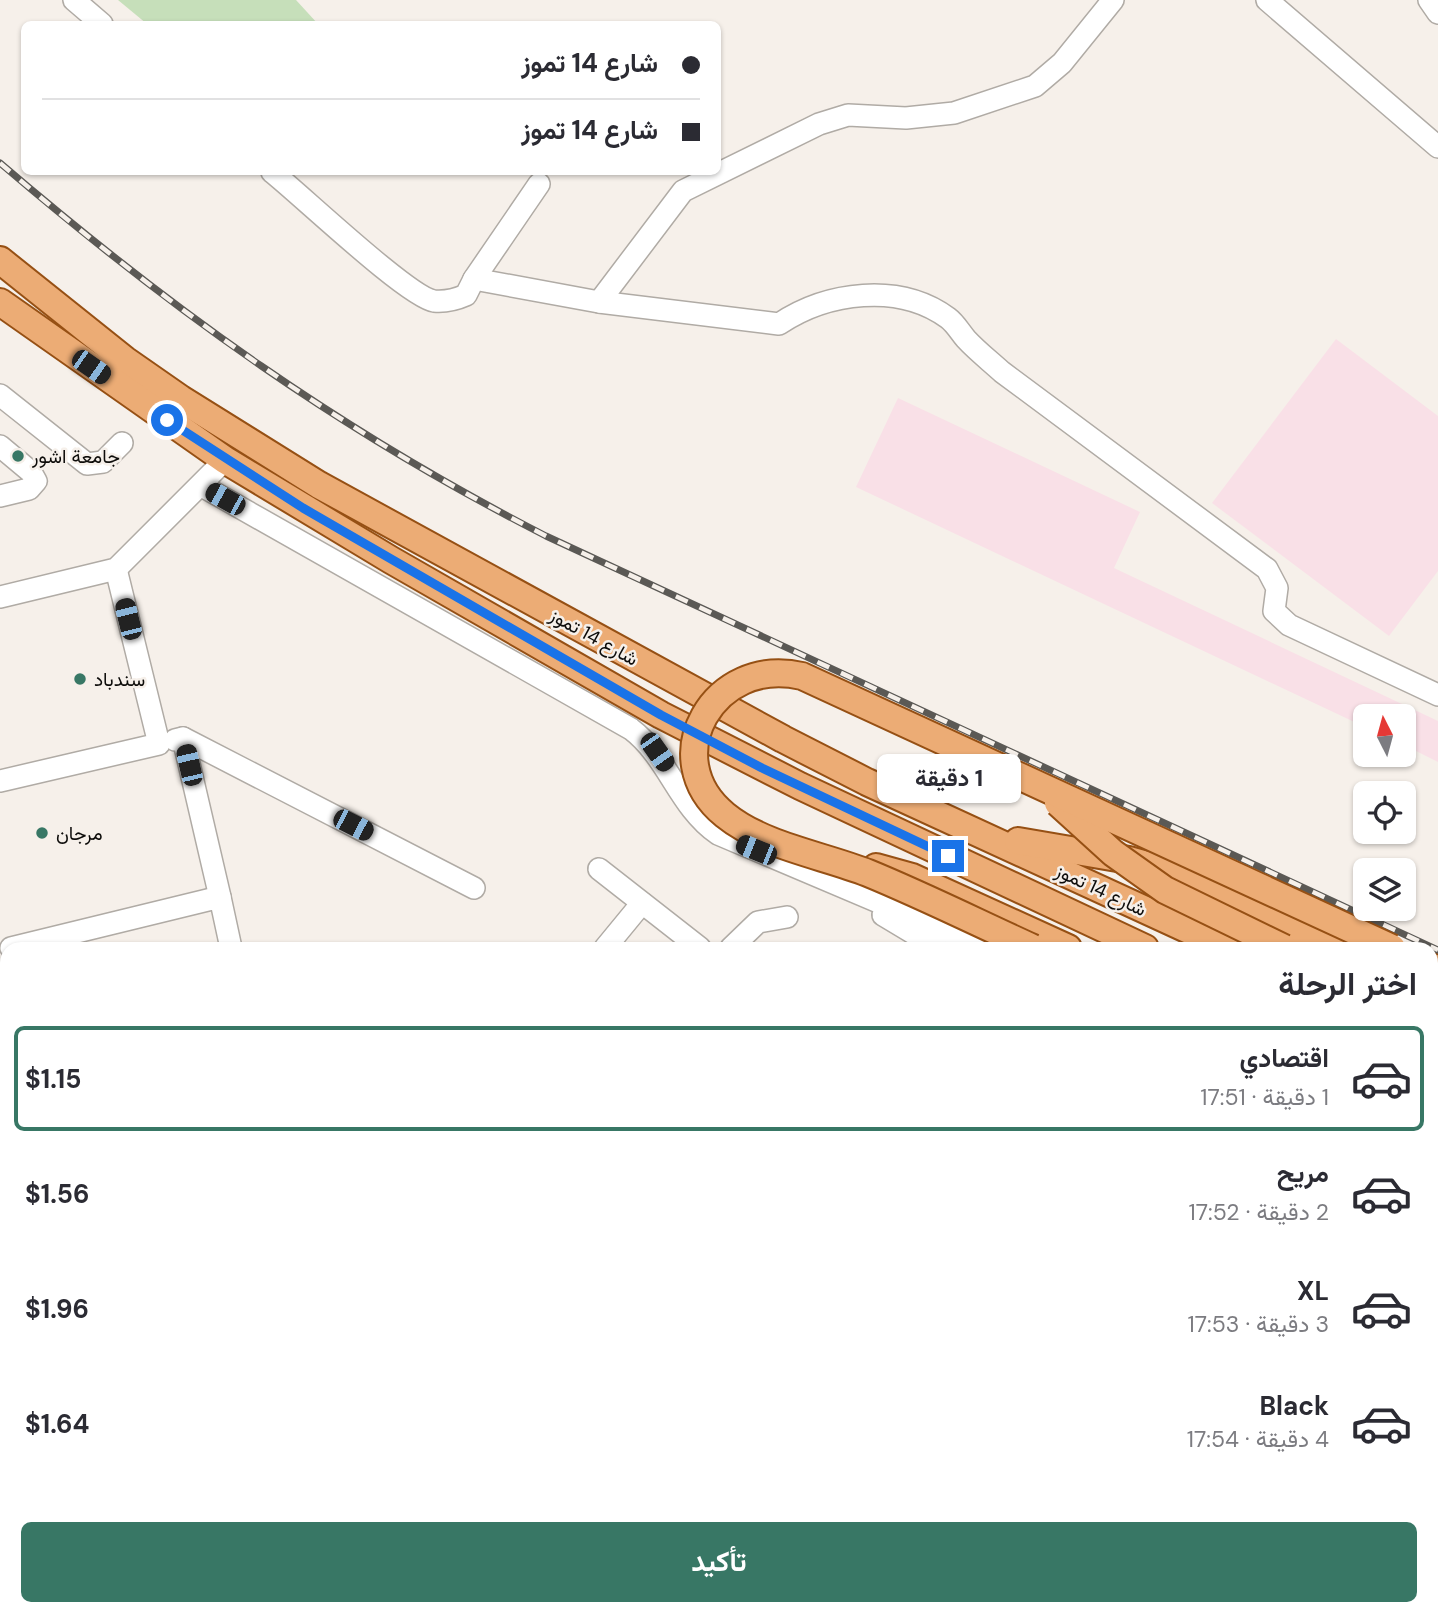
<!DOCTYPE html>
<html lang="ar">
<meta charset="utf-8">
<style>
body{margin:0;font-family:"DM Sans",Vazirmatn,sans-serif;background:#f2f2f3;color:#2b2b33;direction:rtl;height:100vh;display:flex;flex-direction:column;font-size:26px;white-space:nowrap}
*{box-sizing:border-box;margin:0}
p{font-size:23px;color:#7c7c81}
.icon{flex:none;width:38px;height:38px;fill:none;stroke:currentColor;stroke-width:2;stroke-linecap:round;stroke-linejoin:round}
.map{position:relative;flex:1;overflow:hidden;direction:ltr}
.sheet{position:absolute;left:0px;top:942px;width:1438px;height:674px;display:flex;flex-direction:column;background:#fff;border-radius:21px 21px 0 0;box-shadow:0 2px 5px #0004;direction:rtl}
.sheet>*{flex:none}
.banner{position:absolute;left:21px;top:21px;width:700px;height:154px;border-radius:10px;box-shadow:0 2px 5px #0004;direction:rtl;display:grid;align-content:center;height:154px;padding:0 21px;background:#fff}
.needle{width:46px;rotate:354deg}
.tools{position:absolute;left:1353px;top:704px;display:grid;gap:14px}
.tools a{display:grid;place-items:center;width:63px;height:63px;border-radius:10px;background:#fff;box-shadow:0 2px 5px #0004;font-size:35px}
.end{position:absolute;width:32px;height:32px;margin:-16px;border:9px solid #1a73e8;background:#fff;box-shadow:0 0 0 4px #fff}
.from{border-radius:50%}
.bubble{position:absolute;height:49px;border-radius:10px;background:#fff;box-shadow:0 2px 5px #0004;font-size:23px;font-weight:700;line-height:49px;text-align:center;direction:rtl}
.car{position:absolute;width:21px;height:42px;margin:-21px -10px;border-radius:9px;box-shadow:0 0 5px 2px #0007;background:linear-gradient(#222 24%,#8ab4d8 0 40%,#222 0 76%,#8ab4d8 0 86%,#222 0)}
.banner b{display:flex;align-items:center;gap:24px;height:66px;font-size:26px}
.banner b+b{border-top:2px solid #e1e1e2}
.banner i{width:18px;height:18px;background:#2b2b33}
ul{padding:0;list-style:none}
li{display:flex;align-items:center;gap:21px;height:105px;margin:0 14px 10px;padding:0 7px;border:4px solid transparent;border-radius:10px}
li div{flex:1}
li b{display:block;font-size:26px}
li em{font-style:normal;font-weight:700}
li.current{border-color:#387765}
li>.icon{width:63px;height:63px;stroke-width:1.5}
h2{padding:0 21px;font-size:32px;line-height:84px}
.cta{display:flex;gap:14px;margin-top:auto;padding:14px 21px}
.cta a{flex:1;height:80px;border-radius:10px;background:#387765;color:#fff;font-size:28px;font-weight:700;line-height:80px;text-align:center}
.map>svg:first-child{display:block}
</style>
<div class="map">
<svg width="1438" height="1614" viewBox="0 0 1438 1614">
<rect width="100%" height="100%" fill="#f6f0ea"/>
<!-- industrial -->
<g fill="#f9e0e7">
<polygon points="1336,339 1438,416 1438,571 1389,636 1212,503"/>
<polygon points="898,398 1140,512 1114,568 1438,721 1438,762 1404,745 1404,716 1365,716 1365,727 856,487"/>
</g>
<!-- green -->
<polygon fill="#c6dfba" points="118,0 296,0 318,24 147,24"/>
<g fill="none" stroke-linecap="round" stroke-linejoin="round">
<!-- minor casing -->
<g stroke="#b0aba5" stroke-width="24">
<g id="minor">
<polyline points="74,0 102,24"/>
<polyline points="1267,0 1438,147"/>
<polyline points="1429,0 1438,13"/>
<path d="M 272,172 C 300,194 408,297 434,301 C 445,302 457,299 466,295 L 474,279 L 599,302 L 779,324 C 827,292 899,282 948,318 C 955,323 960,332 966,339 C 977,351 990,361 1002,372 L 1267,569 L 1277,588 L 1274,611 L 1289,625 L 1438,695"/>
<polyline points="474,279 539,184"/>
<polyline points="599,302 683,191 819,124 848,115 906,118 954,113 1035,86 1062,63 1113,0"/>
<polyline points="0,395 87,464 103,462 122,443"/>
<polyline points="0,446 31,472 36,481 29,489 0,496"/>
<path d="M 202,486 L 631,729 C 669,758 678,806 718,834 L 987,948"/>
<polyline points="0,597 116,569 225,460"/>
<polyline points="183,738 474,888"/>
<polyline points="175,740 183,738 220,897"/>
<polyline points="0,781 159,744 116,569"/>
<polyline points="599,869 700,948"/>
<polyline points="883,915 938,948"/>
<polyline points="11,948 220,897 231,948"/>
<polyline points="605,948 642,903"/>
<polyline points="731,948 758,922 787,917"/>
<polyline points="1432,1154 1438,1157"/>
</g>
</g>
<!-- major casing -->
<g stroke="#965014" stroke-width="30">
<g id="major">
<polyline points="0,260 125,360 181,399 319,485 783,739 867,782 1228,948"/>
<polyline points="0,302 225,460 391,560 661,715 800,786 1145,948"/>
<polyline points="1018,841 1129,860 1165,870 1339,948"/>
<polyline points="876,867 912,877 1068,948"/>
<polyline points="1432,967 1438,970"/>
<polyline points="1432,992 1438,995"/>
<polyline points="1432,1018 1438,1021"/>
<polyline points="1432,1042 1438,1045"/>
<polyline points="1432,1083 1438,1086"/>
<polyline points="1432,1123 1438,1127"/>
<polyline points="1432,1505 1438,1501"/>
<polyline points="1432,1556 1438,1553"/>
<polyline points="1187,1614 1206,1608"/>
<polyline points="1287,1614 1303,1608"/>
</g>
</g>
<!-- minor -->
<use href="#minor" stroke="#fff" stroke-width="21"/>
<!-- major -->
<use href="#major" stroke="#ecac75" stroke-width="26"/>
<!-- rail casing -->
<g stroke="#5b5955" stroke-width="7">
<path id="rail" d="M 0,163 C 174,312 341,431 546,536 L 1438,950"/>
</g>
<!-- rail -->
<use href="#rail" stroke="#f6f0ea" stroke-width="4.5" stroke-dasharray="13" stroke-linecap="butt"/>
<!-- major-bridge casing -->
<g stroke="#965014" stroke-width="30" stroke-linecap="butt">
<g id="major-bridge">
<polyline points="1058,803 1113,853 1165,890 1284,948"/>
<path d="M 1033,948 C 978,923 924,896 868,873 C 822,855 763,846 725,815 C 655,758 714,655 802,676 L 1392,948"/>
</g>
</g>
<!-- major-bridge -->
<use href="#major-bridge" stroke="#ecac75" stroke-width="26"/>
</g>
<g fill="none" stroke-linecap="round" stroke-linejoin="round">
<!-- route -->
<polyline stroke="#1a73e8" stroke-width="9" points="167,420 303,508 661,715 762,768 948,856"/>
</g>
<!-- markers -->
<g fill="#387765" stroke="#f6f0ea" stroke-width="2.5">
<circle cx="18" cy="456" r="7"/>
<circle cx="80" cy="679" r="7"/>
<circle cx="42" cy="833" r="7"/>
</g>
<g text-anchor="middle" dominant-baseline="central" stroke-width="5" stroke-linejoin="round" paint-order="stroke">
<!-- poi labels -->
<g font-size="19" fill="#0d0c0a" stroke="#f6f0ea" text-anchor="start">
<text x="32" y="456">جامعة اشور</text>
<text x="94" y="679">سندباد</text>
<text x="56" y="833">مرجان</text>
</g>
<!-- street labels -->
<g font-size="19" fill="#0d0c0a" stroke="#f6f0ea">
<text transform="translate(594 637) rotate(29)">شارع 14 تموز</text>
<text transform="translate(1101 890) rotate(25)">شارع 14 تموز</text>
</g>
</g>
</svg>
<div class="tools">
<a><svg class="needle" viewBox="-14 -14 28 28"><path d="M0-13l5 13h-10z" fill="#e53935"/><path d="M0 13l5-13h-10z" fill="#7c7c81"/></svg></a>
<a><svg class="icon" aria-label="locate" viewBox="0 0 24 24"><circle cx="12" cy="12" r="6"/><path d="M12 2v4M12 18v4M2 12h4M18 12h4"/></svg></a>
<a><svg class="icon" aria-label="layers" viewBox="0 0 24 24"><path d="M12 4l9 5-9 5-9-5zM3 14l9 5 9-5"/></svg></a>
</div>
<i class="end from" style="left:167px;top:420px"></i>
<i class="end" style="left:948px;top:856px"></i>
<div class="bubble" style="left:877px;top:754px;width:144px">1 دقيقة</div>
<i class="car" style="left:91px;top:367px;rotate:125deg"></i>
<i class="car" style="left:225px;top:499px;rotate:299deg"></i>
<i class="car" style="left:128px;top:619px;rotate:346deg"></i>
<i class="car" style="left:657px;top:752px;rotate:145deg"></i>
<i class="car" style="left:189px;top:765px;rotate:347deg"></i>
<i class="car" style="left:353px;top:825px;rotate:117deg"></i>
<i class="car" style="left:756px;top:850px;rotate:292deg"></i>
<div class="banner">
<b><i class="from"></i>شارع 14 تموز</b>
<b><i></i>شارع 14 تموز</b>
</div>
<section class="sheet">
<h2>اختر الرحلة</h2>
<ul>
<li class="current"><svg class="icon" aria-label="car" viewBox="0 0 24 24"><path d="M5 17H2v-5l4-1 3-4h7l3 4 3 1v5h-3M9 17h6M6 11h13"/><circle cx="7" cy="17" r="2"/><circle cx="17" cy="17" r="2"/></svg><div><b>اقتصادي</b><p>1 دقيقة · 17:51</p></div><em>$1.15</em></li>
<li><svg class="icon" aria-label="car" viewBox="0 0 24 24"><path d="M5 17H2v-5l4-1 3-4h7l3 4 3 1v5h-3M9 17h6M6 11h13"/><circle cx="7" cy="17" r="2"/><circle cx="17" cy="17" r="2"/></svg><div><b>مريح</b><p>2 دقيقة · 17:52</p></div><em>$1.56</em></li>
<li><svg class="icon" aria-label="car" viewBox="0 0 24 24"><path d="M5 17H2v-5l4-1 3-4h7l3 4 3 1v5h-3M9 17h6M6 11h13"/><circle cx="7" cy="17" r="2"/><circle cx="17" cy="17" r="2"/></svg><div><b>XL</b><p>3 دقيقة · 17:53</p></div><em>$1.96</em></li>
<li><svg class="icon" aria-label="car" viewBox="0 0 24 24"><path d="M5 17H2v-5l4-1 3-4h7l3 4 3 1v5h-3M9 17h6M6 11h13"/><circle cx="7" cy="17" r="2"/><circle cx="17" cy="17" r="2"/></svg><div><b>Black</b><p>4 دقيقة · 17:54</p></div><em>$1.64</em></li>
</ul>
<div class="cta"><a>تأكيد</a></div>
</section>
</div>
